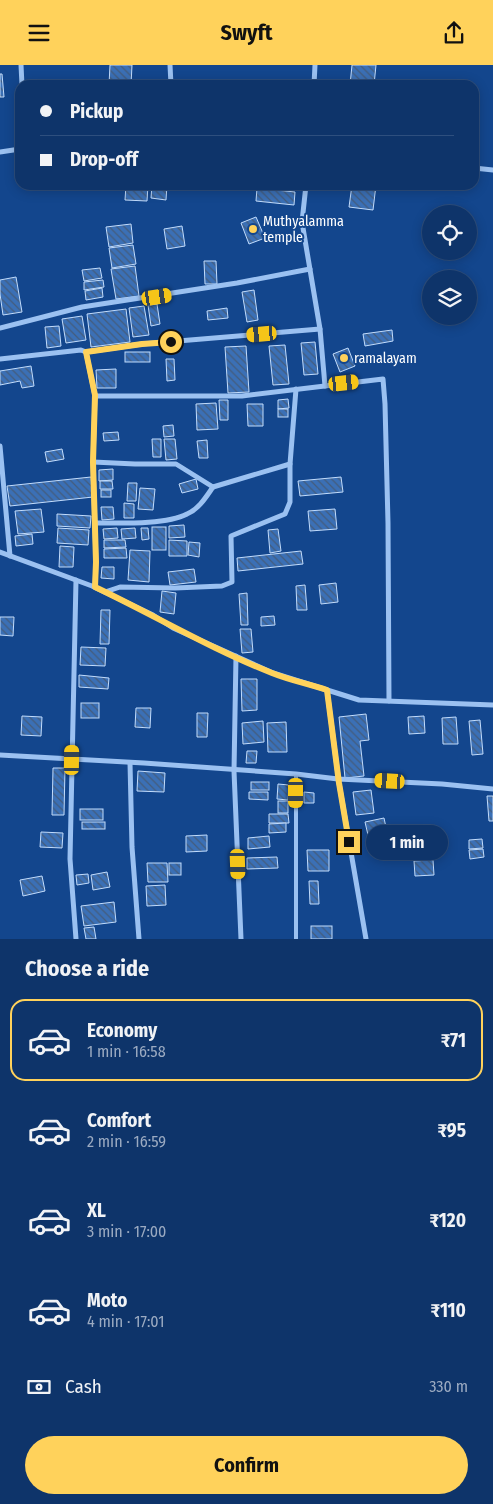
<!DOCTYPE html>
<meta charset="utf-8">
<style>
body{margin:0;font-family:"Fira Sans Condensed",sans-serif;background:#173c70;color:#f1f3f6;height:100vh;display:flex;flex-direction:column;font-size:19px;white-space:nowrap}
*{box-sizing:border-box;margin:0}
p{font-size:16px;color:#9baac1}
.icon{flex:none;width:28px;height:28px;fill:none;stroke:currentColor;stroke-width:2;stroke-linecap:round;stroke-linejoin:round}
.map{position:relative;height:874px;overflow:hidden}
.sheet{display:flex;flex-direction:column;background:#0e346a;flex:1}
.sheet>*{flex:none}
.hud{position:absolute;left:15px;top:15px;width:464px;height:110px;border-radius:15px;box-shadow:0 2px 12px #0003,0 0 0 1px #2e4f7e;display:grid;align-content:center;height:110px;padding:0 25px;background:#0e346a}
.tools{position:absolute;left:422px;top:140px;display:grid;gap:10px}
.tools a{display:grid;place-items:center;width:55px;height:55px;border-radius:50%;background:#0e346a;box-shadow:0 2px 12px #0003,0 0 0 1px #2e4f7e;font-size:25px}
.end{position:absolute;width:22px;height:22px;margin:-11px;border:6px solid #ffd25b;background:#111;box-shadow:0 0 0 2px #111}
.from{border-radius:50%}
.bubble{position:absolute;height:35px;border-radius:18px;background:#0e346a;box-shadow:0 2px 12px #0003,0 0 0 1px #2e4f7e;font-size:16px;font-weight:700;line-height:35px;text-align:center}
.car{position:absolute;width:15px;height:30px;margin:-15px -8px;border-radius:6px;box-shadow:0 0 4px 1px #0007;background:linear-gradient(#f5c518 24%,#345 0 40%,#f5c518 0 76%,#345 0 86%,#f5c518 0)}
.hud b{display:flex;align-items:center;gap:18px;height:48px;font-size:19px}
.hud b+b{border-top:1px solid #2e4f7e}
.hud i{width:12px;height:12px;background:#f1f3f6}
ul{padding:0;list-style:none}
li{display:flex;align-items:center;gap:15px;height:82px;margin:0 10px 8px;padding:0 15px;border:2px solid transparent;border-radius:15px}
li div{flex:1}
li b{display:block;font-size:19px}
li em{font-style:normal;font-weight:700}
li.on{border-color:#ffd25b}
li>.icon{width:45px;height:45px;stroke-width:1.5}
h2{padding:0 25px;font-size:22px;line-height:60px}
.pay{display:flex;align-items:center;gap:12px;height:55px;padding:0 25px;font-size:19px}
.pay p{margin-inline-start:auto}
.button{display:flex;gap:10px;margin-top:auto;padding:10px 25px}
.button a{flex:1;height:58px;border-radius:30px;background:#ffd25b;color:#111;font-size:20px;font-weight:700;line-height:58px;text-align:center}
header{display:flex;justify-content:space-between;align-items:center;height:65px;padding:0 25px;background:#ffd25b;color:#111;font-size:22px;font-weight:700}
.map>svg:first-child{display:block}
</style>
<header><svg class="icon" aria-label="menu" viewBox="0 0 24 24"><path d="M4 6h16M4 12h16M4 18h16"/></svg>Swyft<svg class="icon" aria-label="share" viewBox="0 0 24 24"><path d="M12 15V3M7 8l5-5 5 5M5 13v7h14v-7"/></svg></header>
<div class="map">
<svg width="493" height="874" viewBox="0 0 493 874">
<defs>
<pattern id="building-back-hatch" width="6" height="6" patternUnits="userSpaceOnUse" patternTransform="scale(1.25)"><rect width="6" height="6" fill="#3b70b6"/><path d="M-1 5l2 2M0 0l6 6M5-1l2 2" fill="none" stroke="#445c7c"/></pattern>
</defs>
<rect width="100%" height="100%" fill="#13468d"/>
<!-- building -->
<g fill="url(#building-back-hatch)" stroke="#c2dcfc">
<polygon points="110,0 132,0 131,20 109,20"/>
<polygon points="352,0 376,0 374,20 350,20"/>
<polygon points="0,9 2,9 4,32 0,32"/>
<polygon points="126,120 148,120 147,136 125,135"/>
<polygon points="152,120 167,120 166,135 151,133"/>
<polygon points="276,120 297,120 297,123"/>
<polygon points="352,120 376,120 373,145 349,142"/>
<polygon points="257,123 295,127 294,140 256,136"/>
<polygon points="256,152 265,173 249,179 241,158"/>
<polygon points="131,159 133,178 109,182 106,162"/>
<polygon points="182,161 185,181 167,184 164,164"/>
<polygon points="133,180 136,199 112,203 109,183"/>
<polygon points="204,196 216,196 217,219 205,219"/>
<polygon points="135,201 139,231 116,234 111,204"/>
<polygon points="100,203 102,213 84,216 82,205"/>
<polygon points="16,212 22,247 3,250 0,229 0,215"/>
<polygon points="103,215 104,222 84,225 84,217"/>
<polygon points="102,223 103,232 86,235 85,226"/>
<polygon points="254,225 258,255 247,257 242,227"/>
<polygon points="157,239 160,259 151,261 148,240"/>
<polygon points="144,241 149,270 133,272 129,243"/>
<polygon points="227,243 228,253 208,255 207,246"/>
<polygon points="126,244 130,277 91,282 87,249"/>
<polygon points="82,251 86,275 66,278 62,254"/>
<polygon points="59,261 61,281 47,283 45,262"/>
<polygon points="392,265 393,276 365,281 363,269"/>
<polygon points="315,277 318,309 304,310 301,278"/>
<polygon points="285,280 289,319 273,320 269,281"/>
<polygon points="246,281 249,327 228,328 225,282"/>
<polygon points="348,283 355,301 340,307 333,289"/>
<rect x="125" y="287" width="25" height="10"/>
<polygon points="166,294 174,294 175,315 167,316"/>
<polygon points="31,301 34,321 22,323 20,316 0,320 0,306"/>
<polygon points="116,304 116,323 97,323 96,305"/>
<polygon points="288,334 289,343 278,344 278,335"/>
<polygon points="219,335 228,335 228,355 220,355"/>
<polygon points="216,338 218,364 197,365 196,339"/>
<polygon points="247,339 263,339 263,361 248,361"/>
<rect x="278" y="344" width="10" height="8"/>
<polygon points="173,360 174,371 164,372 163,361"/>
<polygon points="118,367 119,375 104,376 103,368"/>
<polygon points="152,374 161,374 161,392 153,392"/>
<polygon points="164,374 175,374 177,394 166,395"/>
<polygon points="207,375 208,393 199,393 197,376"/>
<polygon points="62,384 64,394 47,397 45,387"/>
<polygon points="113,404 113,415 99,416 99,405"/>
<polygon points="91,412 93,432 10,441 7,421"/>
<polygon points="341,412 343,427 300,431 298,416"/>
<polygon points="196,414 198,424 182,428 179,419"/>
<polygon points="100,416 112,416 113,424 100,424"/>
<polygon points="128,418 137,418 136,436 127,436"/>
<polygon points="140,423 155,424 153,445 138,444"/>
<rect x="101" y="425" width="10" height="7"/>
<polygon points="124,438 134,439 134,453 124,453"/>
<polygon points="101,442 113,442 114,454 102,455"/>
<polygon points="41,444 44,467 18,469 15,446"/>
<polygon points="335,444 337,464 310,466 308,446"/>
<polygon points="57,449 91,451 90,463 57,461"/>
<polygon points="184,460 185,472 169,473 169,461"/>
<rect x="152" y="462" width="14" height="23"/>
<polygon points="58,463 89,465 88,480 57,478"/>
<polygon points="117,463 118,473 104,474 103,464"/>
<polygon points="135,463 136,473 122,474 121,464"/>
<polygon points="141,463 148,463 149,474 142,475"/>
<polygon points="278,464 281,486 270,488 268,465"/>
<polygon points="32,469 33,479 16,481 15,471"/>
<polygon points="104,475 125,475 126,482 104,483"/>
<polygon points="169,475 187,476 187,491 169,491"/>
<polygon points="189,477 200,478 199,492 188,490"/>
<polygon points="60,481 74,482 73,502 59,502"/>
<polygon points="126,483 127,493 104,493 104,484"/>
<polygon points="130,485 150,486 149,517 128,515"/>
<polygon points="301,486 303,499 238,506 237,493"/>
<polygon points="102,502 114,502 114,514 101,513"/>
<polygon points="194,504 196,517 170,520 168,507"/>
<polygon points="336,518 338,537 321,539 319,520"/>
<polygon points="305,520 307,545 297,545 296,521"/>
<polygon points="162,526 176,528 174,549 160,547"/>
<polygon points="247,528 248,560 241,560 239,529"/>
<polygon points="101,545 110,545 109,579 100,579"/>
<polygon points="274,551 275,560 261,561 261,552"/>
<polygon points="0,552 14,552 13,571 0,570"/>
<polygon points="240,564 251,564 253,587 242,588"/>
<polygon points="81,582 106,583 105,601 80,600"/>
<polygon points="79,610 109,613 108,624 79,622"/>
<polygon points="241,614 257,614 257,645 242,646"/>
<rect x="81" y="638" width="18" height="15"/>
<polygon points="136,643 151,643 150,663 135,662"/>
<polygon points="197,648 208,648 207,672 197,672"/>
<polygon points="366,649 369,675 360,676 364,711 345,713 339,652"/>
<polygon points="22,651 42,652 41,671 21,670"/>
<polygon points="424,651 425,668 409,669 408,652"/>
<polygon points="456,652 458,679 443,679 442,653"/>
<polygon points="480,655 483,689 472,690 469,656"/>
<polygon points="263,656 264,677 243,679 242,658"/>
<polygon points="286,657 287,687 268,687 267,658"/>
<polygon points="247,686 257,686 256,698 246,698"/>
<polygon points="53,703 65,703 64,750 52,750"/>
<polygon points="138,706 165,708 164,727 137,726"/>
<rect x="251" y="717" width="18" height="8"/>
<polygon points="278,719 289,720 288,735 277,734"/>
<polygon points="371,725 374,748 356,750 353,727"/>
<polygon points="249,727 268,727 268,735 249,734"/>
<polygon points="304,727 314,728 314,738 304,738"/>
<polygon points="487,731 493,731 493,756 489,756"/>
<rect x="278" y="736" width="10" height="12"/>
<rect x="80" y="744" width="23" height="11"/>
<polygon points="269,749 288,749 289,758 269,758"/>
<polygon points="384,753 387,767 368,770 365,757"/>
<rect x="82" y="757" width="23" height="7"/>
<polygon points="286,758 286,767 269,768 269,759"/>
<polygon points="41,767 63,768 62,783 40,782"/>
<polygon points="207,770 207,786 186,787 186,771"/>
<polygon points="269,771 270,782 248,784 248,773"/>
<polygon points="482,774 483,783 469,784 469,775"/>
<polygon points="483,784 484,792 470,794 469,785"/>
<polygon points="307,785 329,785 329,806 308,806"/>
<polygon points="277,792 278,803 247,804 247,793"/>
<polygon points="433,795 434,810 415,811 414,796"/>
<polygon points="147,798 167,798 168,817 148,817"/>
<rect x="169" y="798" width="12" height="12"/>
<polygon points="107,807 110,822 93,825 91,810"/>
<polygon points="88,809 89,818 77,820 76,810"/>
<polygon points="42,811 45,826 23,831 20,815"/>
<polygon points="309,816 318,816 319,839 310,839"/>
<polygon points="165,820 166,840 147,841 146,821"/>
<polygon points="114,837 116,857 84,861 81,841"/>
<rect x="311" y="861" width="21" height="13"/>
<polygon points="94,862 96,874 86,874 84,863"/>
</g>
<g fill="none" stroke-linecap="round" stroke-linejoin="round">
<!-- lane -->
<polyline stroke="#9bc1f1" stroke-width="4" points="296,709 296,874"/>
<!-- street -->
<g stroke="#9bc1f1" stroke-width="5">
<polyline points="21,0 22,20"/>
<polyline points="170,0 171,20"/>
<polyline points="314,20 315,0"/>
<polyline points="0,87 20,84"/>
<polyline points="474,103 493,105"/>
<polyline points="306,120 302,157 320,264 325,321"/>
<polyline points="0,263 82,242 237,218 310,204"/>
<polyline points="86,287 142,279 320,264"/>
<polyline points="0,294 81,285 86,287 95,331"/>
<polyline points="0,381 10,491"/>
<polyline points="93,397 135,399 176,399 213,422 290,399"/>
<path d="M 95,458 C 119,458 166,460 187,449 C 199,444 206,432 213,422"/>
<polyline points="0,487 92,521 153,550 173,563 273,608 359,635 493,640"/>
<polyline points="95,522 96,497 93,397 95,331 242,331 383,314 385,339 388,458 389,636"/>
<polyline points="105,527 120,522 175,523 222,521 232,517 231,471 285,449 290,437 290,399 296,324"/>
<polyline points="236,591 234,706 241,874"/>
<polyline points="327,625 339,718 366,874"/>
<polyline points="0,690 144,698 296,709 338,714 442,719 493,724"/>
<polyline points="130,698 132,782 139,874"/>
<polyline points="76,874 70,794 76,515"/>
</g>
</g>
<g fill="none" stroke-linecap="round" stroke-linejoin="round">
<!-- route -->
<path stroke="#ffd25b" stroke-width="6" d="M 171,277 L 142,279 L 86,287 L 95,330 L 93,397 L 96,497 L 95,522 C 154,550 211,584 272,608 C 289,615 309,619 327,625 L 339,718 L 349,777"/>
</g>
<!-- markers -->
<g fill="#ffd25b" stroke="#13468d" stroke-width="2">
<circle cx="253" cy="164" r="5"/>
<circle cx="344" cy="293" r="5"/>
</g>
<g text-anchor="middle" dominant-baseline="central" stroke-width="4" stroke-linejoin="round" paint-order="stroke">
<!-- poi labels -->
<g font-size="14" fill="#fff" stroke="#13468d" text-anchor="start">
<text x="263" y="156">Muthyalamma<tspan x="263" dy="16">temple</tspan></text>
<text x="354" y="293">ramalayam</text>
</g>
</g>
</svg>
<div class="tools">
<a><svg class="icon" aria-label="locate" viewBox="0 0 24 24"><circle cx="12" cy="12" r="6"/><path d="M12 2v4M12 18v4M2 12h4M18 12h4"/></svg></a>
<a><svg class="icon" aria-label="layers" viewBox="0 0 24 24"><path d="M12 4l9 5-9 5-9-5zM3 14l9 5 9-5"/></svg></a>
</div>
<i class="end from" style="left:171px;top:277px"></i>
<i class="end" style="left:349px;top:777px"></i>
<div class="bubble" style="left:366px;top:760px;width:82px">1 min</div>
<i class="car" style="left:157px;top:232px;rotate:81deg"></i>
<i class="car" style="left:262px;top:269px;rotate:265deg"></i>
<i class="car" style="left:344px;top:318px;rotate:84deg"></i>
<i class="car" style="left:72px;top:695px;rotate:1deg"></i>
<i class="car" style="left:390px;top:716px;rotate:273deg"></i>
<i class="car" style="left:296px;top:728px;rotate:180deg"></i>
<i class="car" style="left:238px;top:799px;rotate:178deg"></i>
<div class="hud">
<b><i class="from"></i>Pickup</b>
<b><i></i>Drop-off</b>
</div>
</div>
<section class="sheet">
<h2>Choose a ride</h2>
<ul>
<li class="on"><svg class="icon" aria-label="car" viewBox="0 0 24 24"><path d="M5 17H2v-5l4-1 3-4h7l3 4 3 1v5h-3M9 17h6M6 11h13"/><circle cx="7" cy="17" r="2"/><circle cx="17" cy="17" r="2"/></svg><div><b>Economy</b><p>1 min · 16:58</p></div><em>₹71</em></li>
<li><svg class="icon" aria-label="car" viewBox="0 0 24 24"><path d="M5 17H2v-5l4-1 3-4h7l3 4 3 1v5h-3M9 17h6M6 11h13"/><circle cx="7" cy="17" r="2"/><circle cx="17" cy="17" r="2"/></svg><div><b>Comfort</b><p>2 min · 16:59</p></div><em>₹95</em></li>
<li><svg class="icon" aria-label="car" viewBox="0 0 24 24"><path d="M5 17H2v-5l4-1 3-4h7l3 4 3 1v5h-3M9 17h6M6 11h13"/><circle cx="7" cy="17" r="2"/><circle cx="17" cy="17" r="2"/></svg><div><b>XL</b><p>3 min · 17:00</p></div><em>₹120</em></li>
<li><svg class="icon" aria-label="car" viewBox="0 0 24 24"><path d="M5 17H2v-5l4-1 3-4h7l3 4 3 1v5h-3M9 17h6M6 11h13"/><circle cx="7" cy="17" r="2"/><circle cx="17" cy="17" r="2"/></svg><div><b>Moto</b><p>4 min · 17:01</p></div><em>₹110</em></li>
</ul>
<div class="pay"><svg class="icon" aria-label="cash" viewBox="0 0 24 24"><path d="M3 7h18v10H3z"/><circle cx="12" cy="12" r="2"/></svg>Cash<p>330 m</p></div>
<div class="button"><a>Confirm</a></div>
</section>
